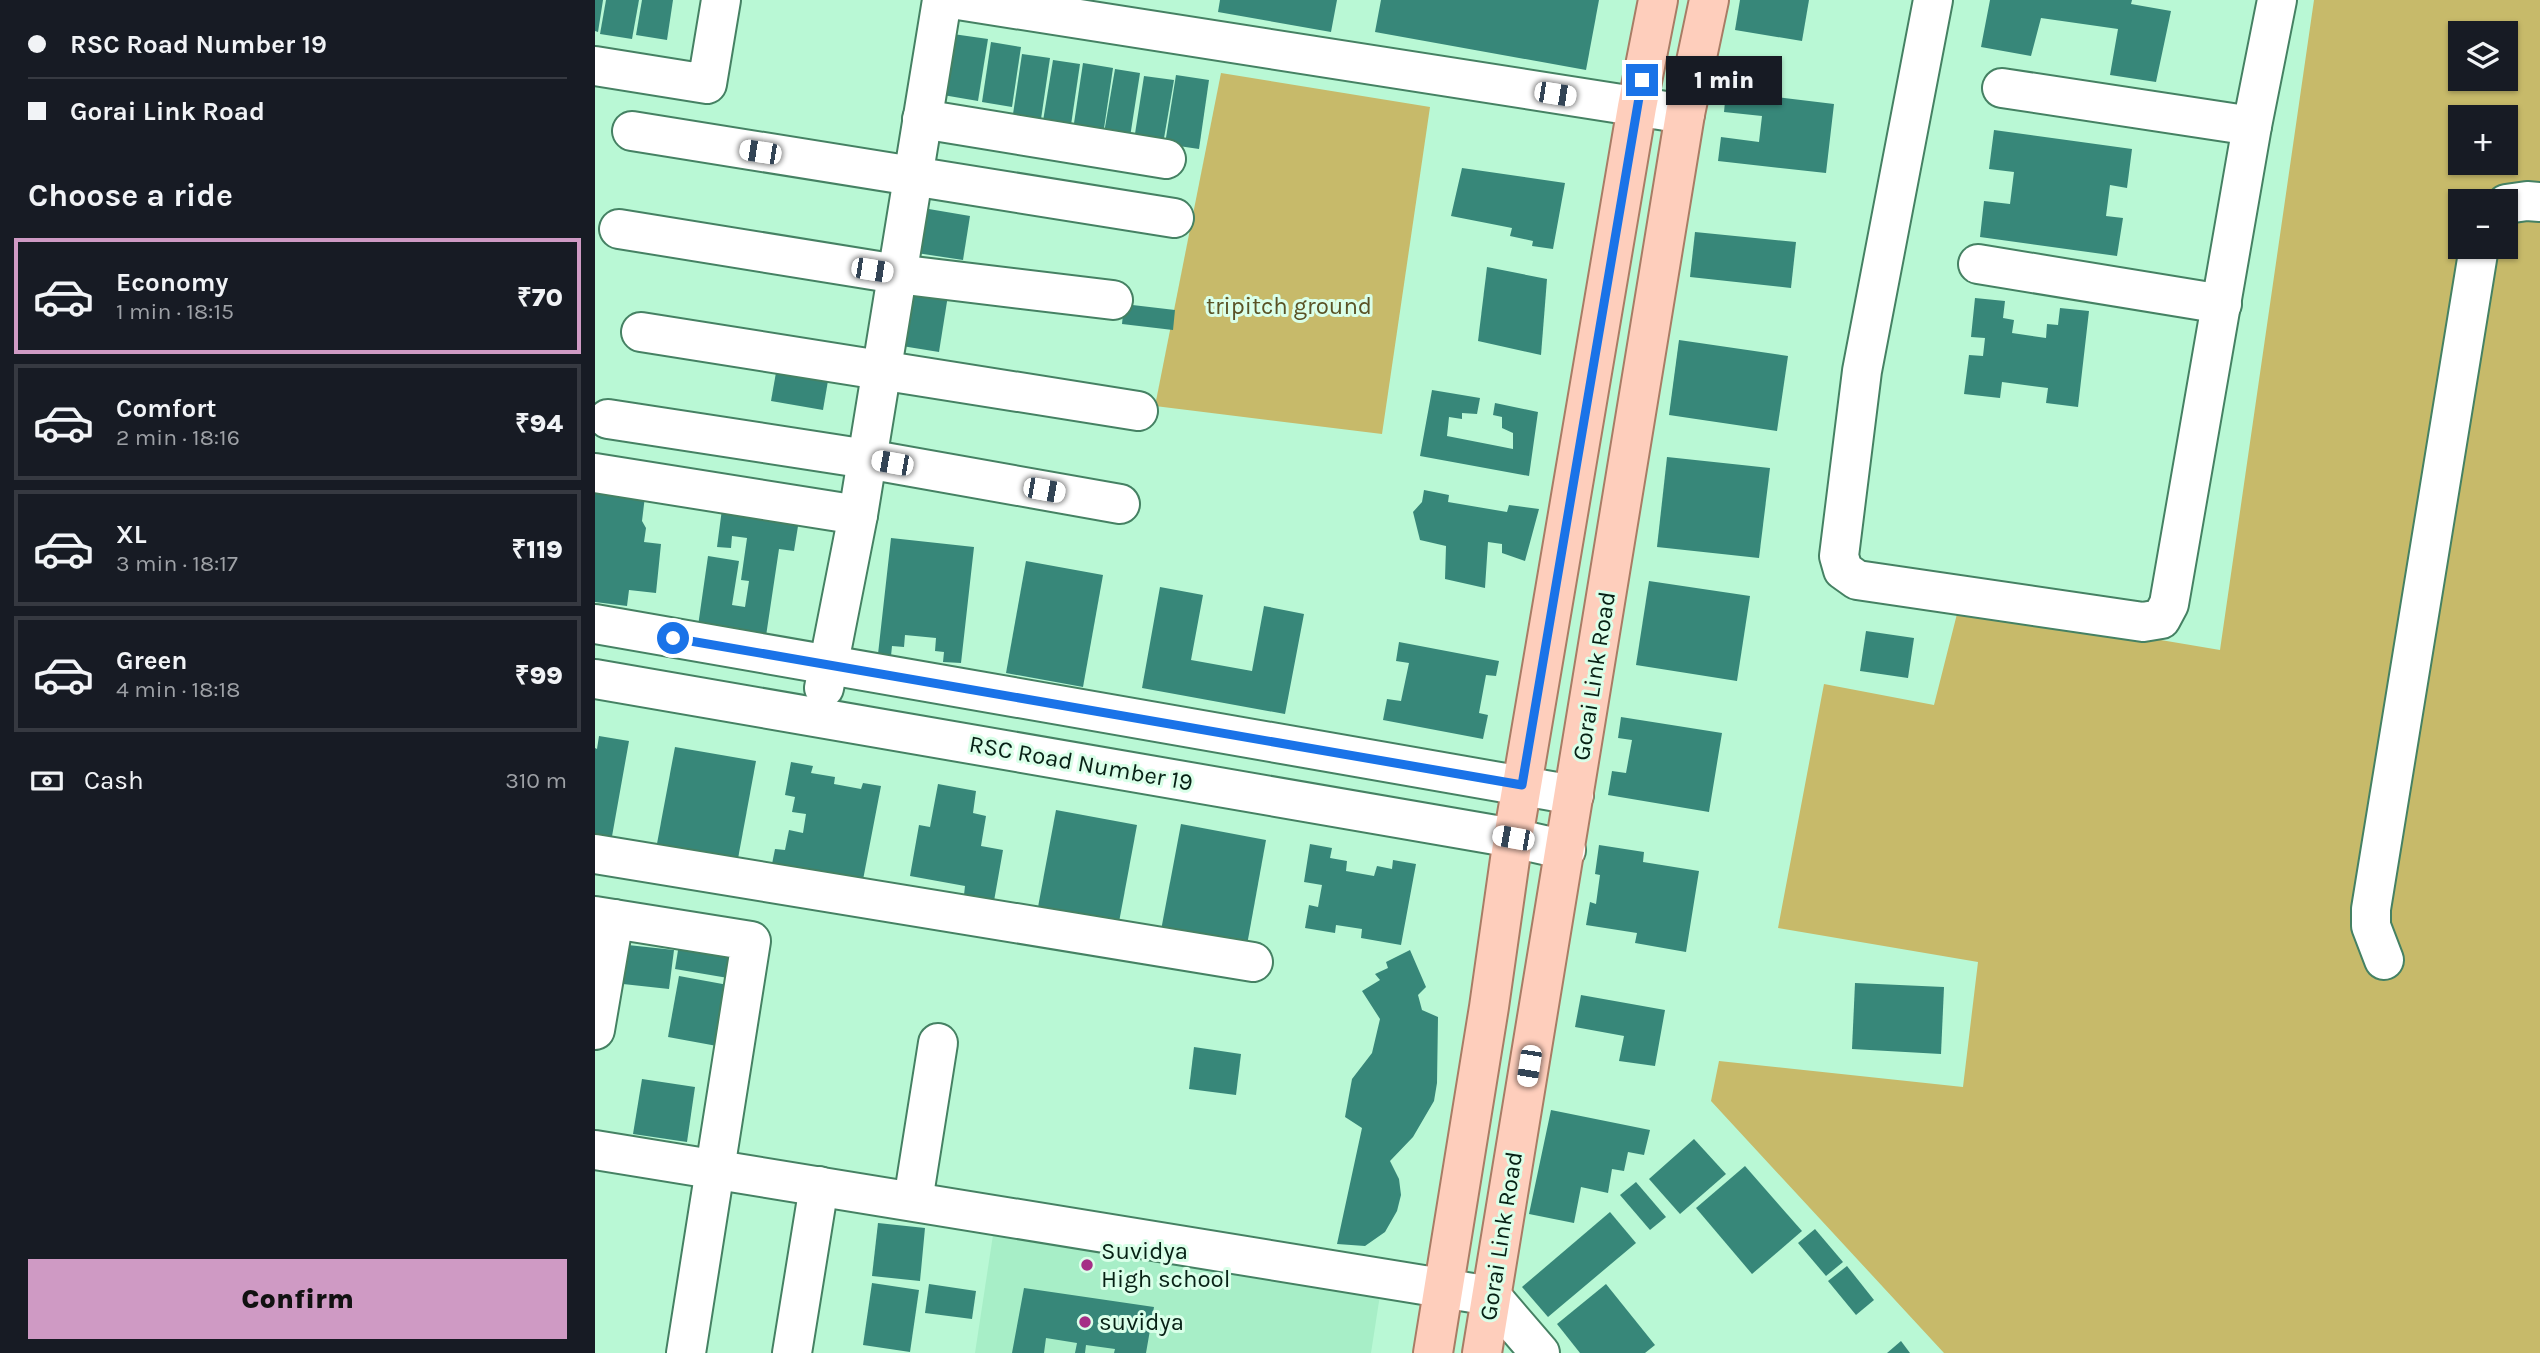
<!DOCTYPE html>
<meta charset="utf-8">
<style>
body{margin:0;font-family:Karla,sans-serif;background:#20242c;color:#f1f3f6;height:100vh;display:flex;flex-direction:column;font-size:26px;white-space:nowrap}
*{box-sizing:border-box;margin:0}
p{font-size:23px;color:#9ea1a6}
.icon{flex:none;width:38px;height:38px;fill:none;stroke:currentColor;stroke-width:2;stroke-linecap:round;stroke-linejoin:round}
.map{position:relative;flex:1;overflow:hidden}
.details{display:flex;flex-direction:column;background:#171b24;width:595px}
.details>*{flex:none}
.top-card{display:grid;align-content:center;height:154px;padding:0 28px;background:#171b24}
.tools{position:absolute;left:1853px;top:21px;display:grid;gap:14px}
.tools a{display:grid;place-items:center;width:70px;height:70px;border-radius:0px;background:#171b24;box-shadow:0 2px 5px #0004;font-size:35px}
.end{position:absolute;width:32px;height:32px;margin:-16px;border:9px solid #1a73e8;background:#fff;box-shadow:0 0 0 4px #fff}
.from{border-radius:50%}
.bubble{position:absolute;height:49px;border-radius:0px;background:#171b24;box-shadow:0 2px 5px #0004;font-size:23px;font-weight:800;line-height:49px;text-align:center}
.car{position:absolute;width:21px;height:42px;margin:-21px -10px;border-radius:9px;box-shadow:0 0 5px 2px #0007;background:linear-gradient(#fff 24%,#345 0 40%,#fff 0 76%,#345 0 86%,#fff 0)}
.top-card b{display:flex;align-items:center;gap:24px;height:66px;font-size:26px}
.top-card b+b{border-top:2px solid #363941}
.top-card i{width:18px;height:18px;background:#f1f3f6}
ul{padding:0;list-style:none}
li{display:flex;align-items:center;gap:21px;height:116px;margin:0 14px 10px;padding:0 14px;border:4px solid #363941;border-radius:0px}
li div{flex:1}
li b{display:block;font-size:26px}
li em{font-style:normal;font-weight:800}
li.current{border-color:#cf9ac4}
li>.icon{width:63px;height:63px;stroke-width:1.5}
h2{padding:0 28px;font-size:32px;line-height:84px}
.pay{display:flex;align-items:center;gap:18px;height:77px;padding:0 28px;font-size:26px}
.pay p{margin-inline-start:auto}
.cta{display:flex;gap:14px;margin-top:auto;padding:14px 28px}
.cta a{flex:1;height:80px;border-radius:0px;background:#cf9ac4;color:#111;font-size:28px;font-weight:800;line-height:80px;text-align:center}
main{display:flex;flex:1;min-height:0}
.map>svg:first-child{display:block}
</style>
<main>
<section class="details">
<div class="top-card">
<b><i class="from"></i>RSC Road Number 19</b>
<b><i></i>Gorai Link Road</b>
</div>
<h2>Choose a ride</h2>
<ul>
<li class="current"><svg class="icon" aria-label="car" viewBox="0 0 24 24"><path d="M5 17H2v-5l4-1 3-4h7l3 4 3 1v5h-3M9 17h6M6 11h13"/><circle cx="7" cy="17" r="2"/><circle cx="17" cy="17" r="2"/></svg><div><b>Economy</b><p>1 min · 18:15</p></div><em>₹70</em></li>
<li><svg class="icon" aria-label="car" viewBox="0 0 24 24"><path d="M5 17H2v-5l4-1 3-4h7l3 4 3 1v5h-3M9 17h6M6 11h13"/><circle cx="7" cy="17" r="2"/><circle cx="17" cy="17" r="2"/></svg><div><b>Comfort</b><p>2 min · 18:16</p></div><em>₹94</em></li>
<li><svg class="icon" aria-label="car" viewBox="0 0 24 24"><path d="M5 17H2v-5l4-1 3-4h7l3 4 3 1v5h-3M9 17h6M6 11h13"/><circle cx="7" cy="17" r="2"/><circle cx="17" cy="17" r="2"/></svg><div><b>XL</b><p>3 min · 18:17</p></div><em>₹119</em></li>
<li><svg class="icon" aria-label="car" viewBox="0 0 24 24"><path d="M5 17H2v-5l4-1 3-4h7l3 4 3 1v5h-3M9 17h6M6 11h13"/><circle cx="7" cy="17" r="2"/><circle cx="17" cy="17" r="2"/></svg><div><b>Green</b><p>4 min · 18:18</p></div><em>₹99</em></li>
</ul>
<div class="pay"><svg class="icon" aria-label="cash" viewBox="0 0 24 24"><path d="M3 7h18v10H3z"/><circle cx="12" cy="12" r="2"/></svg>Cash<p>310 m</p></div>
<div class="cta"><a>Confirm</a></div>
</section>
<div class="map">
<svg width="1945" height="1353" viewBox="0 0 1945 1353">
<rect width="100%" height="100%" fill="#b9f8d5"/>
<!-- built -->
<polygon fill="#a7eec7" points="398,1235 785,1295 776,1353 380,1353"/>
<!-- green -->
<g fill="#c7ba6a" fill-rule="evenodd">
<path d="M 1719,0 L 1945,0 L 1945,1353 L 1349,1353 L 1116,1101 L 1124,1061 L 1368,1087 L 1383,962 L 1183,928 L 1229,684 L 1339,705 L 1364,606 L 1625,650 ZM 1866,33 L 1911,33 L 1911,79 L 1866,79 ZM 1866,117 L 1911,117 L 1911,163 L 1866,163 ZM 1866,201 L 1911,201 L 1911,247 L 1866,247 Z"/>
<polygon points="626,73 835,107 787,434 560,406"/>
</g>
<!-- building -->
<g fill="#378779">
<polygon points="0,0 8,0 3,32 0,31"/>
<polygon points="11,0 44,0 37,39 5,34"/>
<polygon points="47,0 78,0 72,40 41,35"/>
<polygon points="625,0 742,0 736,32 623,12"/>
<polygon points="786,0 1004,0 991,70 780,32"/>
<polygon points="1145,0 1214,0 1207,41 1140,30"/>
<polygon points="1395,0 1537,0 1536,4 1576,11 1561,82 1515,75 1523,29 1446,18 1436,56 1386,47"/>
<polygon points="358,34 393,39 383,101 348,95"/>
<polygon points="396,42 426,47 417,107 387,102"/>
<polygon points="427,54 455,58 446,119 418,114"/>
<polygon points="458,60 485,64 476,125 448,121"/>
<polygon points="488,63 518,68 508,135 478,130"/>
<polygon points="520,69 545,73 535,137 509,133"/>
<polygon points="581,75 614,80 604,149 570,144"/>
<polygon points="549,76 579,80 568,144 539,140"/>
<polygon points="1131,91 1239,104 1231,173 1123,161 1126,137 1164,142 1167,116 1129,112"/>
<polygon points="1399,130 1537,149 1532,188 1515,185 1511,216 1528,218 1522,256 1385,237 1389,201 1415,204 1419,172 1394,169"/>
<polygon points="867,168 970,183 958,249 937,246 938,241 915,236 917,228 856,216"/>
<polygon points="322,207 375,216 368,260 315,252"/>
<polygon points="1100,232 1201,242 1196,288 1095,277"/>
<polygon points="892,267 952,279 946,355 883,341"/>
<polygon points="317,283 354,289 344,352 307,346"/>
<polygon points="1380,298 1410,301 1408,318 1419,320 1417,333 1451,338 1452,324 1463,325 1465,308 1494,311 1483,407 1451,403 1453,388 1407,382 1405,398 1369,394 1374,355 1388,356 1390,338 1376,337"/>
<polygon points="529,304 580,310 578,330 527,324"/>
<polygon points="1084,340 1193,356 1182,431 1074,415"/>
<polygon points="183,361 235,369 228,410 176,401"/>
<polygon points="837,390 885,398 882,414 867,413 867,419 854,417 852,436 918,449 918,433 907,428 907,417 898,415 900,403 943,412 934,476 825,456"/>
<polygon points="1072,457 1175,468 1164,558 1062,547"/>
<polygon points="0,488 51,488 47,521 51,528 49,542 66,544 61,593 34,590 32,606 0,602"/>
<polygon points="829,490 854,495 853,502 912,512 914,505 944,509 930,561 907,553 907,544 893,542 890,588 850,579 851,546 825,540 818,512 827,502"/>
<polygon points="127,509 204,520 199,551 184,549 171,636 103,626 113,556 144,561 137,605 150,607 154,581 146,580 152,538 137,536 136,548 122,547"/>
<polygon points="296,538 379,547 366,663 348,662 349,652 340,651 341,638 310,635 309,647 297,646 296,656 283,654"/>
<polygon points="431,561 508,575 488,687 411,673"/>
<polygon points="1054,581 1155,596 1142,681 1041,665"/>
<polygon points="565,587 608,595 596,660 657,671 669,606 709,614 690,714 547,688"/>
<polygon points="1271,631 1319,638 1313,678 1265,671"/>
<polygon points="804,642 904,661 901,676 891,675 884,713 893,715 888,739 788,720 792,699 806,701 814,663 801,661"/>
<polygon points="1026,717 1127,733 1114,812 1013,795 1017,771 1031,773 1037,740 1023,738"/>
<polygon points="4,736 34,741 16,842 0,840 0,748 2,749"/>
<polygon points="80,747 161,761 142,864 61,849"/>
<polygon points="196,762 218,766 216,773 240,777 239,784 266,789 268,783 286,786 267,885 176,869 180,849 190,850 194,830 208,833 211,814 197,812 200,797 190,795"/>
<polygon points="343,784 381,791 378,813 391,816 386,846 408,850 399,901 369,895 370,886 315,876 324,825 335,827"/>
<polygon points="461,810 542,825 522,933 441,918"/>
<polygon points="586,824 671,840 650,956 564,941"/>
<polygon points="715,844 737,848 735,858 752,861 751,871 779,876 782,866 797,869 798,860 821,864 806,945 766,938 767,929 741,925 740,933 710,928 714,905 723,907 727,885 709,882"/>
<polygon points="1004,845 1049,852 1048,862 1104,871 1091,952 1040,943 1042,933 991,925 995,902 1001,904 1005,875 1000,874"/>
<polygon points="85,938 138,948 133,978 80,969"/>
<polygon points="33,945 79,950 74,989 28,984"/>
<polygon points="815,950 831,987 823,995 827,1010 843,1017 842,1083 839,1101 818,1137 795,1161 804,1179 806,1195 802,1211 790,1232 770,1246 742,1244 767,1128 750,1117 757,1079 777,1053 785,1019 767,991 785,980 780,974 793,968 791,962"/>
<polygon points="84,976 133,985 122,1046 73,1037"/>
<polygon points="1260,983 1349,987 1346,1054 1257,1049"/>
<polygon points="986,995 1070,1010 1060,1066 1024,1061 1029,1036 980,1027"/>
<polygon points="599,1047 646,1054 641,1095 594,1089"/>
<polygon points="47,1079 100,1087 92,1142 38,1134"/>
<polygon points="956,1110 1055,1130 1049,1155 1033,1152 1029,1171 1017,1169 1013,1193 986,1187 979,1223 934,1214"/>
<polygon points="1099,1139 1131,1174 1085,1214 1054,1179"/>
<polygon points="1150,1166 1207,1231 1157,1274 1101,1208"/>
<polygon points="1041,1182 1071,1217 1055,1230 1025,1195"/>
<polygon points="1015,1212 1041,1243 953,1317 927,1287"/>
<polygon points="283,1223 330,1228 325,1281 277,1276"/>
<polygon points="1220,1229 1248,1262 1231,1276 1203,1243"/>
<polygon points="1252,1266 1279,1300 1261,1315 1233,1281"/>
<polygon points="277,1283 324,1290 315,1352 268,1345"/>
<polygon points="334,1284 381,1291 377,1319 330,1313"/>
<polygon points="1011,1284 1060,1345 1050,1353 985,1353 962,1324"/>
<polygon points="429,1288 559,1307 551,1353 519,1353 520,1349 491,1345 490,1353 480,1353 482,1343 451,1338 449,1353 417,1353"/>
<polygon points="1306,1341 1315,1353 1292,1353"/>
</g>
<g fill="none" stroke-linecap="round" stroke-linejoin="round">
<!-- minor casing -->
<g stroke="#458163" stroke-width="42">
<g id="minor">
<polyline points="363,0 1090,114"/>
<polyline points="1338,0 1267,371 1244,556 1248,570 1262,580 1548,622 1566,619 1574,604 1657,126 1682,0"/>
<polyline points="0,66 112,84 126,0"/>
<polyline points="1407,88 1657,126"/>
<polyline points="327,119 571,159"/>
<polyline points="37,131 579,218"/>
<polyline points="1911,204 1932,201 1945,202"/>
<polyline points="24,229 302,274 518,300"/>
<polyline points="1383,264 1627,304"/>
<polyline points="46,332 543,411"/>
<polyline points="13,419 272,459 525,504"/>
<polyline points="0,473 263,515"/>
<polyline points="0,624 979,795"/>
<polyline points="0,679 918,838 971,850"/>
<polyline points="229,688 263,515 347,0"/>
<polyline points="0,854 658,962"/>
<polyline points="0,916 156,941 91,1353"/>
<polyline points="1789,960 1776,926 1776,909 1884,247"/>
<polyline points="0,1030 19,919"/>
<polyline points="0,1150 896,1296 945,1353"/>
<polyline points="318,1201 343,1043"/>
<polyline points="197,1353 224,1186"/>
</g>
</g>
<!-- major casing -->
<g stroke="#a87c65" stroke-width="42">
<g id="major">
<polyline points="838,1353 894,1007 918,838 1042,107 1063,0"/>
<polyline points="887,1353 1090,114 1114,0"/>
</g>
</g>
<!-- minor -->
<use href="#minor" stroke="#fff" stroke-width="38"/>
<!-- major -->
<use href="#major" stroke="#fecebc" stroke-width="38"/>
</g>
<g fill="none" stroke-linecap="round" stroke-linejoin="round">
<!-- route -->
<polyline stroke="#1a73e8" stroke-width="9" points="78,638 927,785 1047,80"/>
</g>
<!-- markers -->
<g fill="#a52e86" stroke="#daffe9" stroke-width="2.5">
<circle cx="492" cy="1265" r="7"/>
<circle cx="490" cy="1322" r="7"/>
</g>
<g text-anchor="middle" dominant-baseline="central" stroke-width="6" stroke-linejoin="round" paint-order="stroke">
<!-- park labels -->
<g font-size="24" fill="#5a5225" stroke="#daffe9">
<text x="694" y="306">tripitch ground</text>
</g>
<!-- street labels -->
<g font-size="24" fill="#072115" stroke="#daffe9">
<text transform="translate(999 676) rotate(-81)">Gorai Link Road</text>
<text transform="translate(486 763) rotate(10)">RSC Road Number 19</text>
<text transform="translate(906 1236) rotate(-81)">Gorai Link Road</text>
</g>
<!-- poi labels -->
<g font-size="24" fill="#072115" stroke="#daffe9" text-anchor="start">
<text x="506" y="1251">Suvidya<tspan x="506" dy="28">High school</tspan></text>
<text x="504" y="1322">suvidya</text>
</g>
</g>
</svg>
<div class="tools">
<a><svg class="icon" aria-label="layers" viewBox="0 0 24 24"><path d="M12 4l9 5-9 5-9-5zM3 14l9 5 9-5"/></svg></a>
<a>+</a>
<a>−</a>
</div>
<i class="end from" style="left:78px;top:638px"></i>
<i class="end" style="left:1047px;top:80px"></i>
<div class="bubble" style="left:1071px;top:56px;width:116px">1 min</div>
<i class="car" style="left:960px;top:94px;rotate:99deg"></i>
<i class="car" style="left:165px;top:152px;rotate:279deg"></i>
<i class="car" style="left:277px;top:270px;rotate:99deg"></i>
<i class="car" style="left:297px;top:463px;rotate:280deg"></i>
<i class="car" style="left:449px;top:490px;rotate:100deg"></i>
<i class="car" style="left:918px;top:838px;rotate:280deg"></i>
<i class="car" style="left:934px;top:1066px;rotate:189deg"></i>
</div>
</main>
